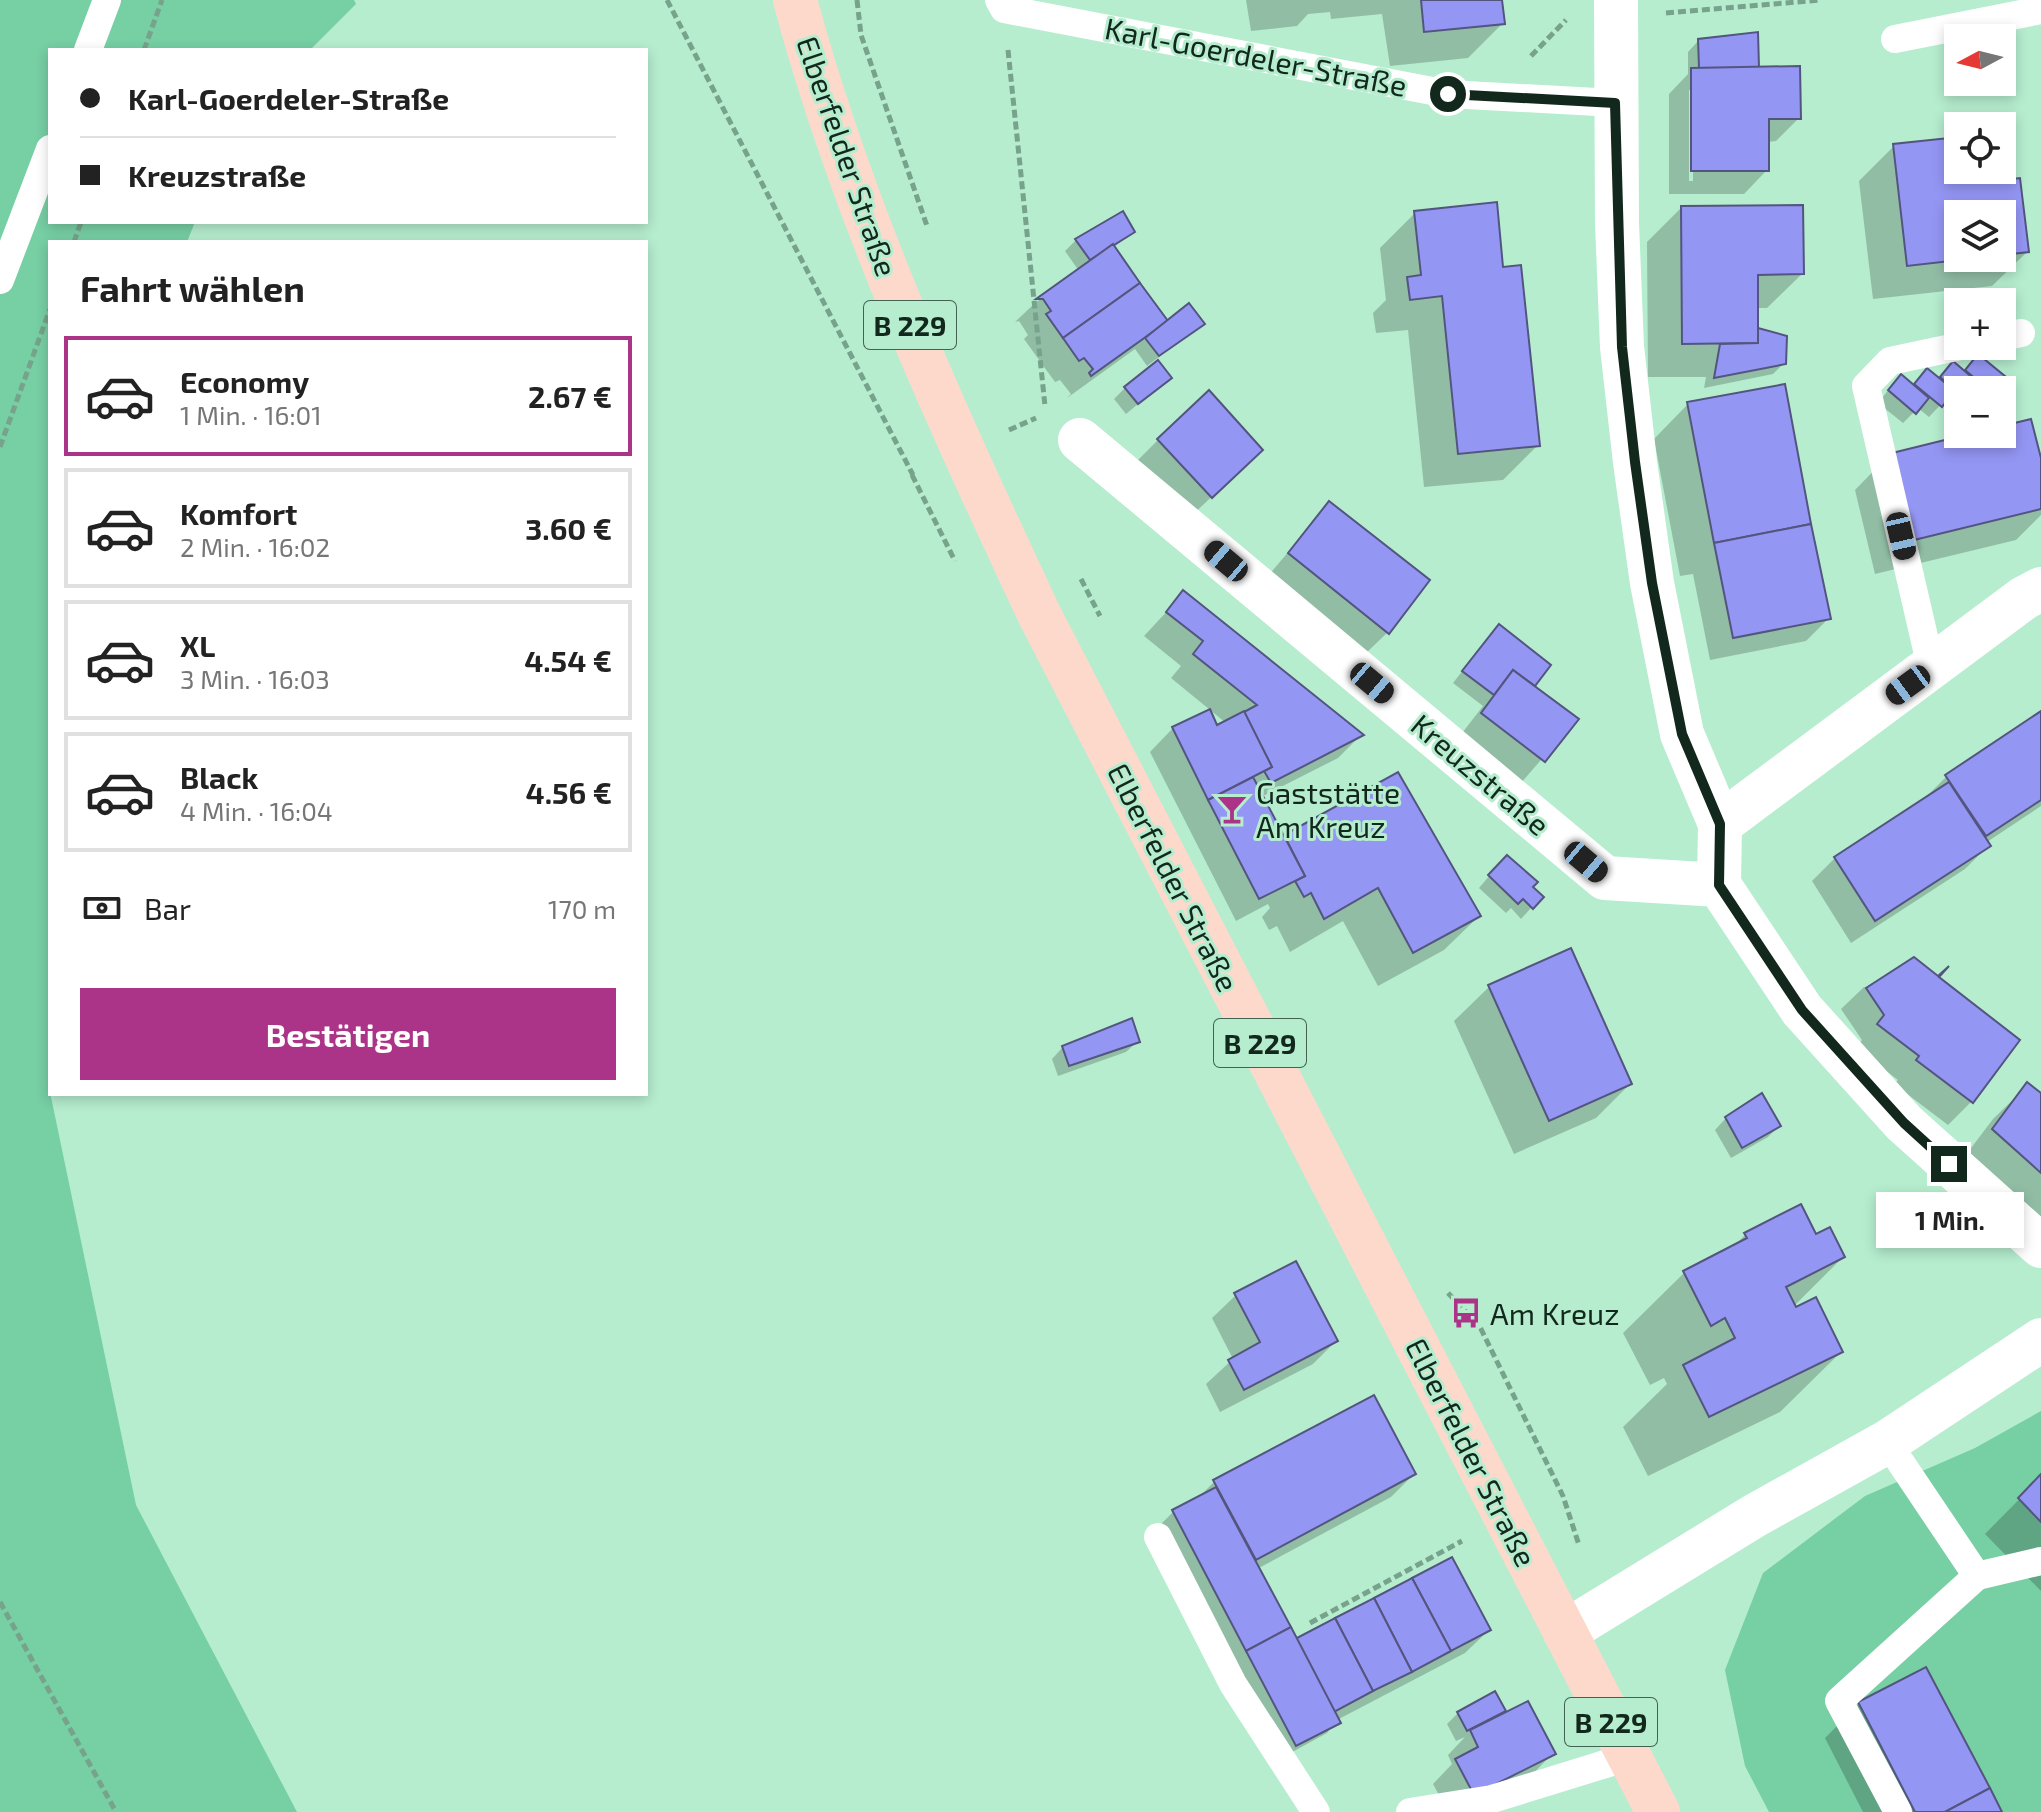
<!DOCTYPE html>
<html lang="de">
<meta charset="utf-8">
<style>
body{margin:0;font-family:"Exo 2",sans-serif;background:#f2f2f2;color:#222;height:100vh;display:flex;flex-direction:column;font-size:30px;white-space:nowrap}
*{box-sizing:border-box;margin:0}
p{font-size:26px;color:#767676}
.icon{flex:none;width:44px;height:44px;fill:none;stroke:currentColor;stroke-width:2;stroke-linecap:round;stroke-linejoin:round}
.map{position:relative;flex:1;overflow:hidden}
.sheet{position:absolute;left:48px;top:240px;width:600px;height:856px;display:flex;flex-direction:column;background:#fff;border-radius:0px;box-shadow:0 4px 12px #0003}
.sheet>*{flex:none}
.hud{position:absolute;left:48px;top:48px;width:600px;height:176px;border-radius:0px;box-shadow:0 4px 12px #0003;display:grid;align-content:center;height:176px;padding:0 32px;background:#fff}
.needle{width:52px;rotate:263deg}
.tools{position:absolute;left:1944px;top:24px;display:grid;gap:16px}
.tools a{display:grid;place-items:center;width:72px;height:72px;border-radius:0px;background:#fff;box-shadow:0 4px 12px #0003;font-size:40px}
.end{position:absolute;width:36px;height:36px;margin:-18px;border:10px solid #12281d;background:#fff;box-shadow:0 0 0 4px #fff}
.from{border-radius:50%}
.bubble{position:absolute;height:56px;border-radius:0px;background:#fff;box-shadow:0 4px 12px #0003;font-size:26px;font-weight:700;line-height:56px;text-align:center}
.car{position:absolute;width:24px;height:48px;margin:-24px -12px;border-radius:10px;box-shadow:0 0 6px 2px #0007;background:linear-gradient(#222 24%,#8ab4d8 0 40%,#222 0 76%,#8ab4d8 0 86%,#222 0)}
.hud b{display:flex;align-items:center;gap:28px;height:76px;font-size:30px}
.hud b+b{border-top:2px solid #e0e0e0}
.hud i{width:20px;height:20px;background:#222}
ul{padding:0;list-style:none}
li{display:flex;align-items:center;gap:24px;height:120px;margin:0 16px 12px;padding:0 16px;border:4px solid #e0e0e0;border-radius:0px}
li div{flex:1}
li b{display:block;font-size:30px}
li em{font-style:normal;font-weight:700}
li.current{border-color:#ab3489}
li>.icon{width:72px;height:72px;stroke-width:1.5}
h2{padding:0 32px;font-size:36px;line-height:96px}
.pay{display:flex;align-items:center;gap:20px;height:88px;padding:0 32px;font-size:30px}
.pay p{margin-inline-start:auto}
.cta{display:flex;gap:16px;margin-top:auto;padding:16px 32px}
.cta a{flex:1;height:92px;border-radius:0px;background:#ab3489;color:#fff;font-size:32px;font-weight:700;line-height:92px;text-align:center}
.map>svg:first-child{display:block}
</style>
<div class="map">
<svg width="2041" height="1812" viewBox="0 0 2041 1812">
<rect width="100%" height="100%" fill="#b6edcf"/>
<!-- green -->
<g fill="#77cfa4">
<polygon points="0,0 354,0 356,4 310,50 50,50 50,222 195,222 187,242 50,242 50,1092 136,1505 297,1812 0,1812"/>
<polygon points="2041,1411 2041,1812 1769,1812 1745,1766 1725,1670 1763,1573 1865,1496 1975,1448"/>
</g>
<!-- shadow -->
<g fill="#0003" fill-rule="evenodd">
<polygon points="1246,0 1500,0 1503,23 1468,58 1390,66 1382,14 1331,19 1330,12 1308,14 1297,26 1251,31"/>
<path d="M 1699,40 L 1757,69 L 1799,118 L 1776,141 L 1767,142 L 1767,170 L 1744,194 L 1669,194 L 1669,94 L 1688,74 L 1688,52 ZM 1689,90 L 1693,90 L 1693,181 L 1689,181 Z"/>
<path d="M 1958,139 L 1958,170 L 1971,170 L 1972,185 L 2019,180 L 2027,252 L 1992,286 L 1873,299 L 1859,181 L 1894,146 ZM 1958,214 L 2002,214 L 2002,258 L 1958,258 Z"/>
<polygon points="1681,208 1802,274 1767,308 1756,308 1756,333 1784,363 1773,374 1704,388 1706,377 1648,377 1647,242"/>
<polygon points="1415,213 1501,269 1538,445 1503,480 1424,487 1408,330 1376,333 1373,313 1386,300 1380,248"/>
<polygon points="1133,231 1113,248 1167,323 1202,324 1147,366 1135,349 1067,398 1071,394 1060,380 1055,382 1024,339 1028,335 1019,321 1015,322 1035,303 1079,271 1065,251 1076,240"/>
<polygon points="1978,357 1993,390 1958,390 1955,410 1944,401 1929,417 1918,408 1903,423 1878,403 1890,388 1912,386 1916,382 1963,372"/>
<polygon points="1169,378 1126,414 1114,399 1125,388"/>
<polygon points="1688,404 1829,618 1806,641 1710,660 1693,574 1680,576 1654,439"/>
<polygon points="2002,428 2041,466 2041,515 2016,540 1875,574 1855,490 1889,455 1978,434 2002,434"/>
<polygon points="1158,440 1237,473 1187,520 1135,463"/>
<polygon points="1330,503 1388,632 1364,655 1267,577"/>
<polygon points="1184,593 1361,735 1338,758 1261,797 1283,839 1479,916 1444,950 1378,986 1343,921 1290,952 1277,926 1269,930 1262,917 1270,908 1268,904 1236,921 1150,752 1173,728 1216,728 1226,723 1171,678 1181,666 1144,636"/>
<polygon points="1488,638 1548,666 1532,686 1576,720 1520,784 1459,737 1483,706 1453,683"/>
<polygon points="2041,714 2041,806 1987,842 1989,845 1965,869 1851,943 1812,881 1835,858 1923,800 1946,777"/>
<polygon points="1496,868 1541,897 1521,919 1511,908 1506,913 1479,888"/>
<polygon points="1489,987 1630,1084 1596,1118 1514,1154 1454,1021"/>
<polygon points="1864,987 1869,990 2018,1041 1971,1102 1948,1125 1894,1084 1898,1080 1856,1048 1862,1040 1841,1009"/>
<polygon points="1138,1041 1126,1052 1058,1076 1052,1059 1063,1047"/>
<polygon points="2028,1085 2041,1095 2041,1239 1959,1164 1993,1119"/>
<polygon points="1726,1118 1779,1126 1768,1137 1731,1158 1715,1130"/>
<polygon points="1745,1235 1815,1237 1843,1257 1794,1306 1841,1352 1780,1412 1648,1476 1623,1427 1667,1384 1664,1378 1650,1385 1623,1333 1684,1273 1733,1247"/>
<polygon points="1236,1295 1336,1341 1313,1364 1220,1412 1206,1384 1233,1359 1212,1318"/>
<polygon points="1414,1474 1391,1497 1257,1569 1295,1641 1489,1630 1465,1653 1337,1720 1327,1733 1285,1756 1162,1523 1173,1512 1196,1500 1214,1482"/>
<polygon points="2041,1477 2041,1591 1985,1534"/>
<polygon points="1859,1704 2000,1812 1863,1812 1825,1738"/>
<polygon points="1504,1711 1497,1718 1553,1753 1530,1777 1448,1812 1433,1784 1452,1764 1448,1755 1465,1737 1456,1741 1447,1724 1458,1713"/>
</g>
<!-- building -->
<g fill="#9496f4" stroke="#53557f" stroke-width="2">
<polygon points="1421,0 1502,0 1505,24 1424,32"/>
<polygon points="1758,32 1759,68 1699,68 1698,39"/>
<polygon points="1800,66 1801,119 1769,119 1769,171 1691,171 1691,68"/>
<polygon points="1958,137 1958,170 1973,170 1974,183 2020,178 2029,252 2002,255 2002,214 1958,214 1958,258 1977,258 1907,266 1893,144"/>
<polygon points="1497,202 1503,267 1521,265 1540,446 1458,454 1442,296 1410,300 1407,277 1421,275 1414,211"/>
<polygon points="1803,205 1804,274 1758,275 1758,343 1682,344 1681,206"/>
<polygon points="1123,211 1135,232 1090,260 1075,239"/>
<polygon points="1113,244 1140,283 1063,338 1046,314 1051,311 1043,299 1036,299"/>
<polygon points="1140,283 1168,321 1091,376 1089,373 1093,369 1084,358 1079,361 1063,338"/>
<polygon points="1189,303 1205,324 1159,356 1145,338"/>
<polygon points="1758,328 1787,336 1786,364 1714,378 1720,344 1758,343"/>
<polygon points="1978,354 2006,377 1996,390 1989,390 1965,370"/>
<polygon points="1158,360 1172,378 1138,404 1124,387"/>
<polygon points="1953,361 1981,385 1976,390 1958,393 1940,377"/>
<polygon points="1927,368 1955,391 1942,407 1914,384"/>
<polygon points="1901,374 1929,398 1916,414 1888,390"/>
<polygon points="1785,384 1811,524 1714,543 1687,402"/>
<polygon points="1209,390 1263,450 1212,498 1157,439"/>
<polygon points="2031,419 2041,458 2041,509 1910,541 1888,454 1969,434 2002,434 2002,426"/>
<polygon points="1329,501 1430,580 1389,634 1288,553"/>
<polygon points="1811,524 1831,619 1733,638 1714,543"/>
<polygon points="1183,590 1364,735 1271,783 1264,771 1272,767 1244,712 1257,705 1193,654 1203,641 1166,612"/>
<polygon points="1499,624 1551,665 1535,686 1513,670 1494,695 1462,671"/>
<polygon points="1513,670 1579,719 1545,762 1481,713"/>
<polygon points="1210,709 1217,725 1244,711 1272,767 1208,800 1172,727"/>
<polygon points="2041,711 2041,800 1986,836 1945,775"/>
<polygon points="1398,772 1481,916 1413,953 1378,888 1324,919 1311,893 1304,897 1295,881 1305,876 1284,835"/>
<polygon points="1253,777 1305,876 1259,899 1208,800"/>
<polygon points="1949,782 1991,846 1875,921 1834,857"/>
<polygon points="1507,855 1538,882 1533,887 1544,897 1533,909 1523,899 1518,904 1488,875"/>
<polygon points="1571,948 1632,1084 1549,1121 1488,985"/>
<polygon points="1914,957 1938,976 1949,966 1939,977 2020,1040 1973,1103 1916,1060 1919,1056 1877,1024 1884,1015 1866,988"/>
<polygon points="1132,1018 1140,1042 1069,1066 1062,1046"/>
<polygon points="2027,1082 2041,1093 2041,1173 1992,1129"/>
<polygon points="1762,1093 1781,1126 1742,1148 1725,1117"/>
<polygon points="1801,1204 1816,1234 1830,1227 1845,1257 1786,1287 1796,1307 1816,1297 1843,1352 1709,1417 1683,1365 1735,1338 1725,1318 1711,1326 1683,1271 1747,1238 1744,1233"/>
<polygon points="1296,1261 1338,1341 1244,1390 1228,1360 1260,1342 1234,1293"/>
<polygon points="1374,1395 1416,1474 1256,1560 1213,1480"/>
<polygon points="2041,1474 2041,1522 2018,1498"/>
<polygon points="1216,1487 1291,1627 1246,1651 1172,1510"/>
<polygon points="1452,1557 1491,1630 1451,1651 1412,1578"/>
<polygon points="1412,1578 1451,1651 1412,1672 1374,1598"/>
<polygon points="1374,1598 1412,1672 1373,1691 1335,1618"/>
<polygon points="1335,1618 1373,1691 1334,1712 1295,1639"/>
<polygon points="1291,1627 1341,1723 1296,1746 1246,1651"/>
<polygon points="1926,1667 1990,1788 1945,1812 1915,1812 1858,1702"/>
<polygon points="1495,1691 1506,1711 1467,1731 1457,1712"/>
<polygon points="1528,1701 1556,1754 1474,1795 1455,1759 1478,1747 1470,1730"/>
<polygon points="1990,1788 2002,1812 1945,1812"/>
</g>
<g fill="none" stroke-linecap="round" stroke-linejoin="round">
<!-- path -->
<g stroke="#77a28b" stroke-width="5" stroke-dasharray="8 4" stroke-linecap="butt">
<polyline points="667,0 913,475"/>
<polyline points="857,0 861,35 927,226"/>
<polyline points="1666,13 1821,0"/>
<polyline points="144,50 162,0"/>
<polyline points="1008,50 1045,406"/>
<polyline points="1531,56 1566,20"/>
<polyline points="74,242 81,222"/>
<polyline points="1009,430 1036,418"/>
<polyline points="0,447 50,309"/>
<polyline points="912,475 955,561"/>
<polyline points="1081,579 1100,616"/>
<polyline points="1448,1293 1480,1327 1563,1496 1579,1545"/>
<polyline points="0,1602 116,1812"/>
<polyline points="1310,1623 1462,1541"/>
</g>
<!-- service -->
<g stroke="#fff" stroke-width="28">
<polyline points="999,0 1004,9 1448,94 1615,103"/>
<polyline points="1895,39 2041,10"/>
<polyline points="88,50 107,0"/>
<polyline points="0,280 50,149"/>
<polyline points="2002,337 2021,333"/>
<polyline points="1931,667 1866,386 1890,361 1961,346"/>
<polyline points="1887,1442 1977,1576 1839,1701 1898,1812"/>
<polyline points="1158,1537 1233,1684 1316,1812"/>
<polyline points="1977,1576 2041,1561"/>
<polyline points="1410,1812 1492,1799 1628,1757"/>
</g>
<!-- minor -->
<g stroke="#fff" stroke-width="44">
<polyline points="1616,0 1617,223 1622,347 1635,462 1652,583 1682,734 1720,824 1719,885"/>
<polyline points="1080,440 1605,878 1719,885"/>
<polyline points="1720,824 2024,598 2041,589"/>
<polyline points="1719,885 1802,1010 1904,1123 2041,1246"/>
<polyline points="1565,1632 1754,1516 1887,1442 2041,1340"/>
</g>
<!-- primary -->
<path stroke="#fcd9cb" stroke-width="44" d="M 795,0 C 852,213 946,415 1039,614 L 1658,1812"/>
</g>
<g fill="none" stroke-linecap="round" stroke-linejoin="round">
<!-- route -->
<polyline stroke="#12281d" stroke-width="10" points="1448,94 1615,103 1622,347 1635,462 1652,583 1682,734 1720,824 1719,885 1802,1010 1904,1123 1949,1164"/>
</g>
<!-- icons -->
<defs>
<g id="bar-bare" transform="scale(2.4)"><path d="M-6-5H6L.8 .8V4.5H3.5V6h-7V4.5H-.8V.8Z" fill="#ab3489" stroke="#b6edcf" stroke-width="2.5" paint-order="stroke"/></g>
<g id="bus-bare" transform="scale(2.4)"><path d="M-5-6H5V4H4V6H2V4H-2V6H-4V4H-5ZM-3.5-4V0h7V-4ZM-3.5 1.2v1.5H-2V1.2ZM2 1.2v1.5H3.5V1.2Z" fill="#ab3489" stroke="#b6edcf" stroke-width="2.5" paint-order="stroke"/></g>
</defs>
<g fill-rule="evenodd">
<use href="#bar-bare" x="1232" y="809"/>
<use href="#bus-bare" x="1466" y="1313"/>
</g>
<g text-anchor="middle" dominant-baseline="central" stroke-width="6" stroke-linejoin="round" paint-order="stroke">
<!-- shield labels -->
<g fill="#b6edcf" stroke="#436352" stroke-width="2">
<rect x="864" y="301" width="92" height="48" rx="6"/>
<rect x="1214" y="1019" width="92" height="48" rx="6"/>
<rect x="1565" y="1698" width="92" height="48" rx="6"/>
</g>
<g font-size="28" font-weight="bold" fill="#12281d">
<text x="910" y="325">B 229</text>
<text x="1260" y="1043">B 229</text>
<text x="1611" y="1722">B 229</text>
</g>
<!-- street labels -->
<g font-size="30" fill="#12281d" stroke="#b6edcf">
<text transform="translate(1256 56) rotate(11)">Karl-Goerdeler-Straße</text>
<text transform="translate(848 156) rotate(71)">Elberfelder Straße</text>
<text transform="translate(1481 774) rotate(40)">Kreuzstraße</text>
<text transform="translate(1174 877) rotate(63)">Elberfelder Straße</text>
<text transform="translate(1472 1452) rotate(63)">Elberfelder Straße</text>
</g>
<!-- poi labels -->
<g font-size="30" fill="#12281d" stroke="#b6edcf" text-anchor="start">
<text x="1256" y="792">Gaststätte<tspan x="1256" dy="34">Am Kreuz</tspan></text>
<text x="1490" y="1313">Am Kreuz</text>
</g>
</g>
</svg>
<div class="tools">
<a><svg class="needle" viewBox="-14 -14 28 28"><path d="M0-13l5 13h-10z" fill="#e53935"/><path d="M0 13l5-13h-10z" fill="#767676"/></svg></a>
<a><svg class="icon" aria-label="locate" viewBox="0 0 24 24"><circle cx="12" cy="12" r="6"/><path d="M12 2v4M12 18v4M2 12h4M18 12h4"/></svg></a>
<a><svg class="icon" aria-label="layers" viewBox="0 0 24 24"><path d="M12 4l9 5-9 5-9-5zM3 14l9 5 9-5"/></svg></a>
<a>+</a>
<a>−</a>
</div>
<i class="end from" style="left:1448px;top:94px"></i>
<i class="end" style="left:1949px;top:1164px"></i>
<div class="bubble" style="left:1876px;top:1192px;width:148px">1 Min.</div>
<i class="car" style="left:1901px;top:536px;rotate:167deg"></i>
<i class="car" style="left:1226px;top:561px;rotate:310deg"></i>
<i class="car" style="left:1372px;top:683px;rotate:130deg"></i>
<i class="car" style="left:1908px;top:685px;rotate:234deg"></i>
<i class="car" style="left:1586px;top:862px;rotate:130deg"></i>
<div class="hud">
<b><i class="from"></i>Karl-Goerdeler-Straße</b>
<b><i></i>Kreuzstraße</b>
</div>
<section class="sheet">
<h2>Fahrt wählen</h2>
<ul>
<li class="current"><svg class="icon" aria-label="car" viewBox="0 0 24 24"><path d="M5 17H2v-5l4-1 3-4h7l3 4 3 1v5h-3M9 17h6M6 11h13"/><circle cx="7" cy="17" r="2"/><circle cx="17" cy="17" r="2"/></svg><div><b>Economy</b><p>1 Min. · 16:01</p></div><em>2.67 €</em></li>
<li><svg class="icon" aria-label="car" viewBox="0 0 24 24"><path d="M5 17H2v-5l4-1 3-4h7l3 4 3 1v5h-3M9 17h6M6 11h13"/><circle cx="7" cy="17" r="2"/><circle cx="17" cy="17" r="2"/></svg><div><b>Komfort</b><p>2 Min. · 16:02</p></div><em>3.60 €</em></li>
<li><svg class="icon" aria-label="car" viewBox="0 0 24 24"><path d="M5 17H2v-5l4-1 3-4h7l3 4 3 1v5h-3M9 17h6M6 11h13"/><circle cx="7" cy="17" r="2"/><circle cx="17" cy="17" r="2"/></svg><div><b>XL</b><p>3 Min. · 16:03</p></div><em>4.54 €</em></li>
<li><svg class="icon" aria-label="car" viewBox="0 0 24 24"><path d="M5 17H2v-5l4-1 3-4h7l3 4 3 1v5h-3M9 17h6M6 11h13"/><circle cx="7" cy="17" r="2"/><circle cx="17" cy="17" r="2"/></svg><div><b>Black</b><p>4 Min. · 16:04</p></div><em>4.56 €</em></li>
</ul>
<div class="pay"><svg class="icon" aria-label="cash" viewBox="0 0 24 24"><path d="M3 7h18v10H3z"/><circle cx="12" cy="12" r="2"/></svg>Bar<p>170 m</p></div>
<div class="cta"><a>Bestätigen</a></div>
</section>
</div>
